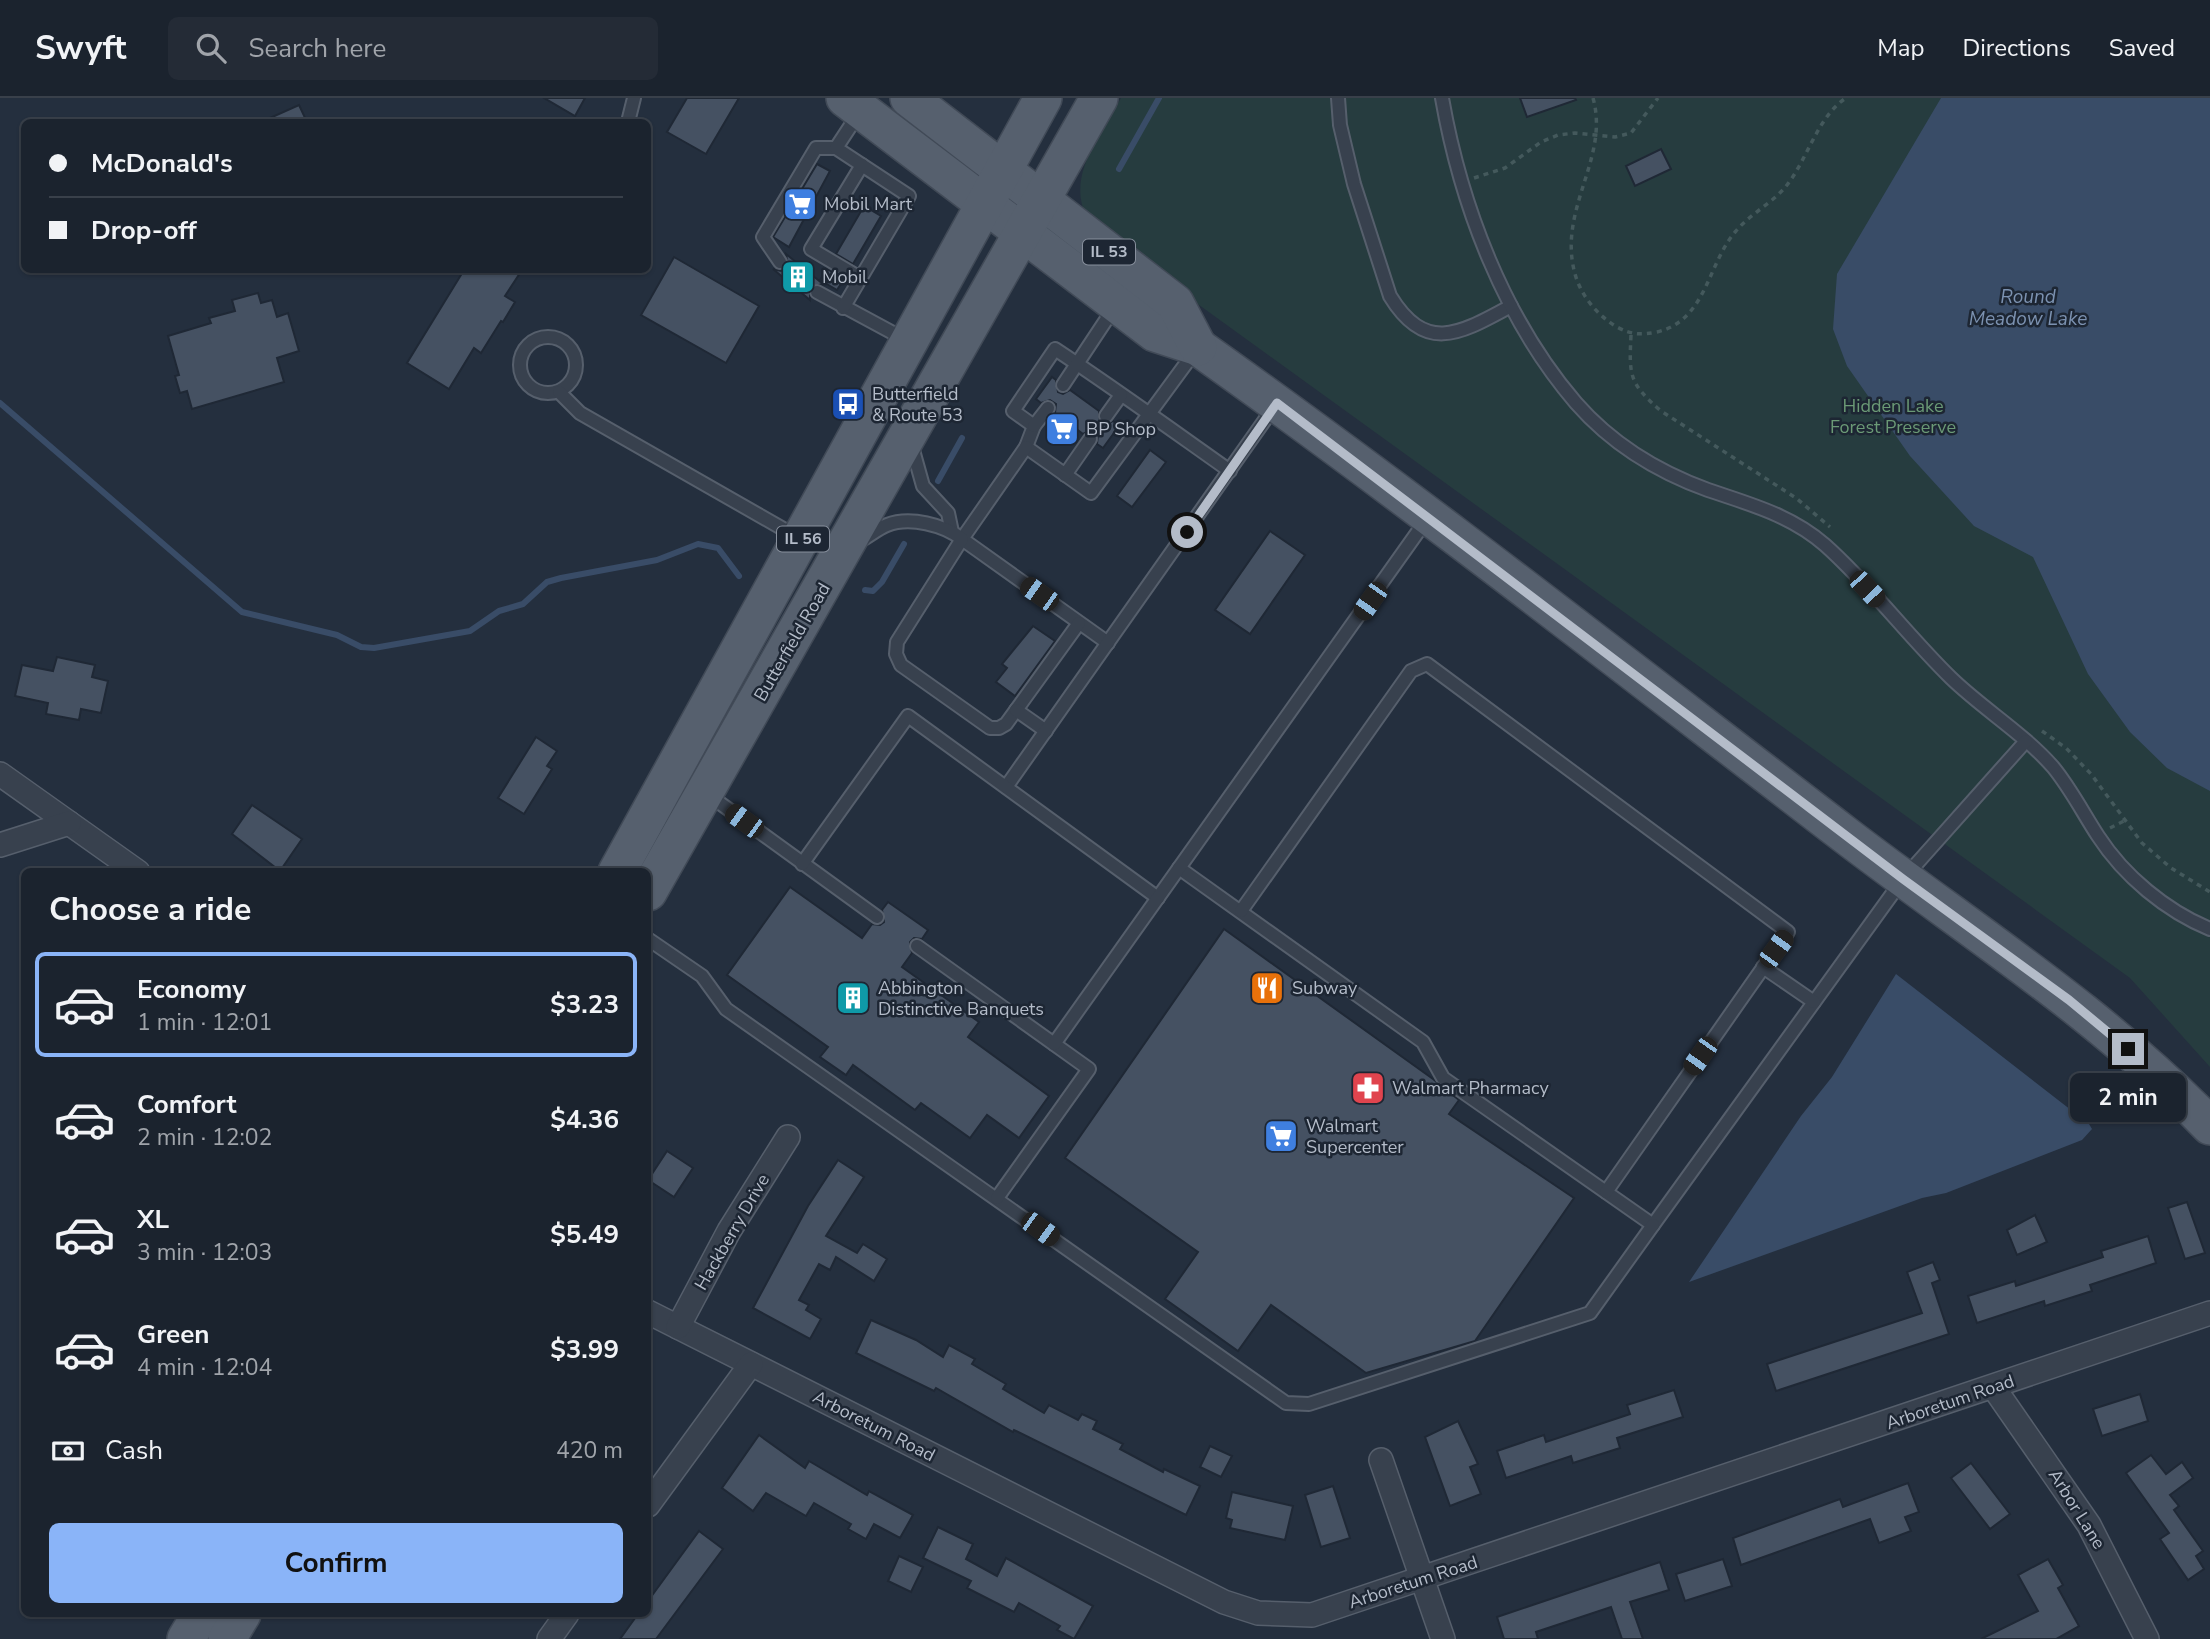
<!DOCTYPE html>
<meta charset="utf-8">
<style>
body{margin:0;font-family:"Nunito Sans",sans-serif;background:#242b36;color:#f1f3f6;height:100vh;display:flex;flex-direction:column;font-size:26px;white-space:nowrap}
*{box-sizing:border-box;margin:0}
p{font-size:23px;color:#a0a4aa}
.icon{flex:none;width:38px;height:38px;fill:none;stroke:currentColor;stroke-width:2;stroke-linecap:round;stroke-linejoin:round}
.map{position:relative;flex:1;overflow:hidden}
.side{position:absolute;left:21px;top:770px;width:630px;height:749px;display:flex;flex-direction:column;background:#1b232e;border-radius:10px;box-shadow:0 2px 5px #0004,0 0 0 2px #39404a}
.side>*{flex:none}
.top-card{position:absolute;left:21px;top:21px;width:630px;height:154px;border-radius:10px;box-shadow:0 2px 5px #0004,0 0 0 2px #39404a;display:grid;align-content:center;height:154px;padding:0 28px;background:#1b232e}
.end{position:absolute;width:32px;height:32px;margin:-16px;border:9px solid #b4bcc9;background:#111;box-shadow:0 0 0 4px #111}
.from{border-radius:50%}
.bubble{position:absolute;height:49px;border-radius:10px;background:#1b232e;box-shadow:0 2px 5px #0004,0 0 0 2px #39404a;font-size:23px;font-weight:700;line-height:49px;text-align:center}
.car{position:absolute;width:21px;height:42px;margin:-21px -10px;border-radius:9px;box-shadow:0 0 5px 2px #0007;background:linear-gradient(#222 24%,#8ab4d8 0 40%,#222 0 76%,#8ab4d8 0 86%,#222 0)}
.top-card b{display:flex;align-items:center;gap:24px;height:66px;font-size:26px}
.top-card b+b{border-top:2px solid #39404a}
.top-card i{width:18px;height:18px;background:#f1f3f6}
ul{padding:0;list-style:none}
li{display:flex;align-items:center;gap:21px;height:105px;margin:0 14px 10px;padding:0 14px;border:4px solid transparent;border-radius:10px}
li div{flex:1}
li b{display:block;font-size:26px}
li em{font-style:normal;font-weight:700}
li.active{border-color:#8ab4f8}
li>.icon{width:63px;height:63px;stroke-width:1.5}
h2{padding:0 28px;font-size:32px;line-height:84px}
.pay{display:flex;align-items:center;gap:18px;height:77px;padding:0 28px;font-size:26px}
.pay p{margin-inline-start:auto}
.primary-button{display:flex;gap:14px;margin-top:auto;padding:14px 28px}
.primary-button a{flex:1;height:80px;border-radius:10px;background:#8ab4f8;color:#111;font-size:28px;font-weight:700;line-height:80px;text-align:center}
header{display:flex;align-items:center;gap:42px;box-sizing:border-box;height:98px;padding:0 35px;background:#1b232e;border-bottom:2px solid #39404a}
header strong{font-size:33px}
nav{display:flex;gap:38px;margin-inline-start:auto;font-size:24px}
.search{width:490px;height:63px;background:#242b36;display:flex;align-items:center;gap:18px;box-sizing:border-box;padding:0 24px;border-radius:10px;color:#a0a4aa;font-size:26px}
.map>svg:first-child{display:block}
</style>
<header>
<strong>Swyft</strong>
<div class="search"><svg class="icon" aria-label="search" viewBox="0 0 24 24"><circle cx="10" cy="10" r="6"/><path d="M15 15l6 6"/></svg>Search here</div>
<nav><a>Map</a><a>Directions</a><a>Saved</a></nav>
</header>
<div class="map">
<svg width="2210" height="1541" viewBox="0 0 2210 1541">
<rect width="100%" height="100%" fill="#242f3e"/>
<!-- park -->
<path fill="#263c3f" d="M 1121,0 L 2210,0 L 2210,969 L 2130,880 L 1112,144 C 1105,137 1093,129 1088,121 C 1064,80 1102,34 1121,0 Z"/>
<!-- water -->
<g fill="#394c67">
<polygon points="1941,0 2210,0 2210,693 2167,670 2130,634 2088,576 2033,459 1974,428 1910,358 1847,268 1833,231 1837,176"/>
<polygon points="1896,876 2089,1026 2092,1031 2082,1042 1946,1095 1922,1100 1689,1184 1801,1018 1832,979"/>
</g>
<g fill="none" stroke-linecap="round" stroke-linejoin="round">
<!-- stream -->
<g stroke="#394c67" stroke-width="6">
<polyline points="1119,71 1159,0"/>
<polyline points="0,305 242,514 337,537 361,549 374,550 470,533 499,513 523,506 547,484 561,480 657,462 698,446 718,450 739,478"/>
<polyline points="938,383 962,340"/>
<polyline points="865,492 873,493 882,484 904,446"/>
</g>
</g>
<!-- building -->
<g fill="#455162" stroke="#1f2835" stroke-width="2">
<polygon points="544,0 585,0 575,18"/>
<polygon points="687,0 739,0 706,56 667,34"/>
<polygon points="1520,0 1575,0 1576,2 1527,19"/>
<polygon points="299,7 307,24 261,24"/>
<polygon points="1661,51 1671,71 1635,88 1626,68"/>
<polygon points="817,66 830,73 789,149 773,139"/>
<polygon points="864,108 881,118 853,166 836,156"/>
<polygon points="786,156 823,186 810,189 810,202 773,171 781,173 788,168"/>
<polygon points="674,159 759,208 726,265 641,217"/>
<polygon points="827,171 844,181 837,192 820,182"/>
<polygon points="464,172 522,172 505,198 515,204 503,224 501,223 481,255 474,250 449,291 407,265"/>
<polygon points="258,195 261,205 272,202 277,219 288,215 299,253 277,260 284,284 192,311 187,293 180,295 175,278 179,277 168,238 211,225 209,220 235,213 232,202"/>
<polygon points="1052,279 1056,282 1058,294 1063,296 1070,292 1099,313 1100,325 1106,327 1113,323 1119,328 1103,350 1097,346 1098,337 1091,332 1083,336 1075,330 1064,345 1050,334 1061,319 1055,315 1056,306 1050,302 1041,305 1036,301"/>
<polygon points="1150,352 1166,364 1132,409 1117,398"/>
<polygon points="1270,433 1305,457 1250,536 1215,512"/>
<polygon points="1033,528 1055,543 1015,598 996,584 1007,570 1002,566"/>
<polygon points="57,559 95,567 92,579 108,583 101,615 81,611 79,622 46,616 48,605 15,598 22,567 53,573"/>
<polygon points="536,639 557,653 547,668 552,671 524,716 498,700"/>
<polygon points="252,707 302,741 280,773 232,736"/>
<polygon points="790,789 862,840 872,826 880,827 884,824 882,812 888,804 928,832 922,841 914,840 910,844 912,855 902,869 979,924 968,939 1049,998 1019,1040 987,1017 970,1040 921,1005 915,1012 853,967 846,977 820,959 828,949 727,877"/>
<polygon points="1224,831 1433,981 1459,1002 1449,1016 1574,1100 1475,1243 1366,1275 1271,1207 1238,1253 1165,1201 1198,1154 1065,1060"/>
<polygon points="667,1053 693,1070 674,1099 648,1082"/>
<polygon points="838,1062 864,1079 826,1138 857,1155 863,1146 887,1161 874,1183 836,1159 830,1172 819,1166 799,1202 809,1207 806,1212 821,1221 810,1241 753,1210 808,1108"/>
<polygon points="2187,1104 2205,1155 2185,1161 2168,1110"/>
<polygon points="2035,1117 2047,1144 2017,1157 2007,1132"/>
<polygon points="2148,1138 2156,1165 2090,1187 2092,1193 2045,1208 2044,1203 1977,1225 1968,1198 2015,1183 2016,1188 2103,1159 2101,1153"/>
<polygon points="1933,1164 1940,1182 1932,1185 1949,1236 1776,1293 1767,1266 1922,1215 1907,1174"/>
<polygon points="871,1222 916,1242 943,1259 949,1247 975,1261 972,1266 1006,1286 1003,1291 1044,1315 1049,1307 1078,1322 1082,1316 1097,1323 1093,1331 1123,1346 1120,1351 1163,1374 1164,1371 1200,1388 1186,1417 1014,1332 1013,1334 936,1290 934,1293 856,1255"/>
<polygon points="1674,1292 1683,1319 1617,1340 1620,1350 1573,1365 1571,1358 1506,1380 1497,1353 1544,1337 1546,1344 1630,1316 1627,1307"/>
<polygon points="2140,1296 2148,1323 2102,1338 2093,1311"/>
<polygon points="1458,1323 1478,1366 1470,1369 1481,1396 1450,1408 1425,1339"/>
<polygon points="759,1337 805,1370 809,1363 867,1397 869,1393 913,1417 900,1440 874,1426 866,1441 848,1431 851,1426 814,1405 806,1418 766,1395 753,1413 722,1390"/>
<polygon points="1210,1348 1232,1358 1221,1379 1200,1369"/>
<polygon points="2151,1357 2166,1376 2182,1364 2193,1380 2170,1397 2179,1408 2174,1412 2203,1453 2196,1458 2204,1471 2188,1482 2160,1441 2169,1435 2126,1375"/>
<polygon points="1971,1365 2010,1416 1990,1431 1951,1380"/>
<polygon points="1908,1385 1919,1414 1905,1419 1911,1433 1879,1445 1870,1421 1741,1467 1733,1440 1840,1401 1843,1409"/>
<polygon points="1333,1388 1350,1440 1321,1449 1305,1397"/>
<polygon points="1232,1394 1293,1408 1285,1442 1230,1430 1232,1422 1226,1420"/>
<polygon points="938,1429 973,1446 966,1461 997,1478 1006,1460 1093,1508 1074,1541 1057,1532 1060,1528 1019,1505 1014,1514 967,1490 971,1483 923,1460"/>
<polygon points="699,1433 723,1451 656,1541 620,1541 638,1516 648,1516 648,1503"/>
<polygon points="899,1458 923,1469 911,1494 888,1483"/>
<polygon points="1723,1461 1732,1488 1685,1503 1676,1476"/>
<polygon points="2048,1461 2063,1487 2058,1490 2079,1528 2056,1541 1981,1541 2038,1513 2018,1477"/>
<polygon points="1660,1464 1669,1492 1630,1504 1643,1541 1622,1541 1611,1509 1536,1534 1538,1541 1504,1541 1497,1519"/>
</g>
<g fill="none" stroke-linecap="round" stroke-linejoin="round">
<!-- lane casing -->
<g stroke="#565f6c" stroke-width="16">
<g id="lane">
<path d="M 1338,0 L 1340,27 L 1354,86 L 1390,198 C 1426,257 1461,235 1511,208"/>
<path d="M 1442,0 C 1461,108 1504,221 1576,305 C 1611,345 1658,374 1708,392 C 1749,406 1791,417 1825,447 C 1870,487 1907,537 1951,580 C 1983,611 2023,635 2053,669 C 2071,691 2083,715 2098,738 C 2124,778 2166,813 2210,831"/>
<polyline points="628,24 634,0"/>
<polyline points="780,164 763,139 816,50 836,50"/>
<polyline points="860,180 811,151 862,67"/>
<polyline points="817,194 906,242"/>
<polyline points="843,210 909,98 836,50 859,15"/>
<circle cx="548" cy="267" r="28"/>
<path d="M 1196,252 L 1091,395 L 1026,349 L 1034,328 L 1013,313 L 1055,251 C 1114,290 1172,332 1230,373"/>
<polyline points="1063,287 1114,210"/>
<polyline points="559,294 580,315 799,440"/>
<polyline points="1106,318 1121,297"/>
<polyline points="1034,328 1048,310"/>
<polyline points="911,345 923,388 948,415 952,434"/>
<polyline points="1026,349 962,441 1108,545"/>
<polyline points="1065,377 1090,341"/>
<path d="M 858,444 C 868,439 877,431 887,427 C 910,418 944,427 962,441 L 897,544 L 896,556 L 901,567 L 990,630 L 999,630 L 1006,626 L 1079,525"/>
<polyline points="1016,612 1046,633"/>
<polyline points="1006,689 1274,309"/>
<polyline points="706,695 877,819"/>
<polyline points="802,766 908,618 1158,800"/>
<polyline points="1179,770 1423,944 1443,980 1653,1127 1903,781 2026,643"/>
<polyline points="1241,813 1411,573 1427,566 1788,834 1606,1094"/>
<polyline points="648,841 702,878 726,911 1286,1305 1309,1306 1590,1215 1653,1127"/>
<polyline points="917,848 1089,971 997,1100"/>
<polyline points="1763,869 1814,904"/>
<polyline points="1054,946 1427,421"/>
</g>
</g>
<!-- street casing -->
<g stroke="#565f6c" stroke-width="26">
<g id="street">
<polyline points="0,676 138,774"/>
<polyline points="0,747 69,725"/>
<polyline points="648,1214 1224,1504 1258,1515 1312,1517 2210,1215"/>
<polyline points="678,1229 729,1133 788,1039"/>
<polyline points="1994,1290 2089,1427 2147,1541"/>
<polyline points="1381,1362 1443,1541"/>
<polyline points="648,1407 751,1266"/>
<polyline points="549,1541 567,1516"/>
</g>
</g>
<!-- primary casing -->
<g stroke="#414a57" stroke-width="40">
<g id="primary">
<path d="M 845,0 L 1155,235 L 1198,249 C 1418,405 1630,572 1844,736 C 1968,831 2101,915 2210,1028"/>
<polyline points="909,0 1175,205 1198,249"/>
<polyline points="617,774 1043,0"/>
<polyline points="648,794 1099,0"/>
<polyline points="186,1541 201,1516"/>
<polyline points="227,1541 242,1516"/>
</g>
</g>
<!-- path -->
<g stroke="#44595c" stroke-width="3.5" stroke-dasharray="5 5" stroke-linecap="butt">
<path d="M 1593,0 C 1610,61 1557,111 1575,176 C 1581,198 1598,218 1617,229 C 1632,237 1641,237 1657,234 C 1707,222 1707,166 1736,133 C 1751,115 1773,105 1787,87 C 1808,60 1818,18 1846,0"/>
<polyline points="1474,80 1505,70 1541,44 1558,37 1575,35 1615,39 1631,35 1658,0"/>
<path d="M 1631,237 C 1629,278 1629,285 1661,313 L 1796,400 L 1830,429"/>
<polyline points="2042,633 2066,650 2091,676 2142,745 2171,770 2210,794"/>
<polyline points="2110,730 2124,723"/>
</g>
<!-- lane -->
<use href="#lane" stroke="#38414e" stroke-width="12"/>
<!-- street -->
<use href="#street" stroke="#38414e" stroke-width="23"/>
<!-- primary -->
<use href="#primary" stroke="#56606e" stroke-width="37"/>
</g>
<g fill="none" stroke-linecap="round" stroke-linejoin="round">
<!-- route -->
<polyline stroke="#b4bcc9" stroke-width="9" points="1187,434 1277,305 1903,781 2069,902 2128,951"/>
</g>
<!-- icons -->
<defs>
<g id="supermarket-square" transform="scale(1.75)"><rect x="-9" y="-9" width="18" height="18" rx="4" fill="#3f7fe0" stroke="#1d2633"/><path d="M-6-5.5h2.5l.6 2H6L4.5 2H-2.5L-4.4-4H-6ZM-1.5 3.2a1.3 1.3 0 1 0 .1 0ZM3 3.2a1.3 1.3 0 1 0 .1 0Z" fill="#fff"/></g>
<g id="building-square" transform="scale(1.75)"><rect x="-9" y="-9" width="18" height="18" rx="4" fill="#0f9aa8" stroke="#1d2633"/><path d="M-4-6H4V6H1V3H-1V6H-4ZM-2.5-4.3h1.7v1.8h-1.7ZM.8-4.3h1.7v1.8H.8ZM-2.5-1h1.7V.8h-1.7ZM.8-1h1.7V.8H.8Z" fill="#fff"/></g>
<g id="bus-square" transform="scale(1.75)"><rect x="-9" y="-9" width="18" height="18" rx="4" fill="#1a4fb4" stroke="#1d2633"/><path d="M-5-6H5V4H4V6H2V4H-2V6H-4V4H-5ZM-3.5-4V0h7V-4ZM-3.5 1.2v1.5H-2V1.2ZM2 1.2v1.5H3.5V1.2Z" fill="#fff"/></g>
<g id="restaurant-square" transform="scale(1.75)"><rect x="-9" y="-9" width="18" height="18" rx="4" fill="#e8710a" stroke="#1d2633"/><path d="M-5-6h1v4h1v-4h1v4h1v-4h1v5L-1.5 .5V6h-2V.5L-5-1ZM5-6V6H3V1.5H1.5Q1.5-4 5-6Z" fill="#fff"/></g>
<g id="pharmacy-square" transform="scale(1.75)"><rect x="-9" y="-9" width="18" height="18" rx="4" fill="#e0444e" stroke="#1d2633"/><path d="M-2-6h4v4h4v4h-4v4h-4v-4h-4v-4h4Z" fill="#fff"/></g>
</defs>
<g fill-rule="evenodd">
<use href="#supermarket-square" x="800" y="106"/>
<use href="#building-square" x="798" y="179"/>
<use href="#bus-square" x="848" y="306"/>
<use href="#supermarket-square" x="1062" y="331"/>
<use href="#restaurant-square" x="1267" y="890"/>
<use href="#building-square" x="853" y="900"/>
<use href="#pharmacy-square" x="1368" y="990"/>
<use href="#supermarket-square" x="1281" y="1038"/>
</g>
<g text-anchor="middle" dominant-baseline="central" stroke-width="5" stroke-linejoin="round" paint-order="stroke">
<!-- shield labels -->
<g fill="#1d2633" stroke="#878f9c" stroke-width="2">
<rect x="1083" y="141.5" width="52" height="25" rx="5"/>
<rect x="777" y="428.5" width="52" height="25" rx="5"/>
</g>
<g font-size="16" font-weight="bold" fill="#b4bcc9">
<text x="1109" y="154">IL 53</text>
<text x="803" y="441">IL 56</text>
</g>
<!-- poi labels -->
<g font-size="18" fill="#b4bcc9" stroke="#1d2633" text-anchor="start">
<text x="824" y="106">Mobil Mart</text>
<text x="822" y="179">Mobil</text>
<text x="872" y="296">Butterfield<tspan x="872" dy="21">&amp; Route 53</tspan></text>
<text x="1086" y="331">BP Shop</text>
<text x="878" y="890">Abbington<tspan x="878" dy="21">Distinctive Banquets</tspan></text>
<text x="1292" y="890">Subway</text>
<text x="1392" y="990">Walmart Pharmacy</text>
<text x="1306" y="1028">Walmart<tspan x="1306" dy="21">Supercenter</tspan></text>
</g>
<!-- park labels -->
<g font-size="18" fill="#6b9a76" stroke="#1d2633">
<text x="1893" y="308">Hidden Lake<tspan x="1893" dy="21">Forest Preserve</tspan></text>
</g>
<!-- street labels -->
<g font-size="18" fill="#b4bcc9" stroke="#1d2633">
<text transform="translate(792 544) rotate(-60)">Butterfield Road</text>
<text transform="translate(732 1134) rotate(-60)">Hackberry Drive</text>
<text transform="translate(1950 1304) rotate(-19)">Arboretum Road</text>
<text transform="translate(874 1328) rotate(27)">Arboretum Road</text>
<text transform="translate(2077 1411) rotate(58)">Arbor Lane</text>
<text transform="translate(1413 1484) rotate(-18)">Arboretum Road</text>
</g>
<!-- water labels -->
<g font-size="19" font-style="italic" fill="#7c92b1" stroke="#1d2633">
<text x="2028" y="199">Round<tspan x="2028" dy="22">Meadow Lake</tspan></text>
</g>
</g>
</svg>
<i class="end from" style="left:1187px;top:434px"></i>
<i class="end" style="left:2128px;top:951px"></i>
<div class="bubble" style="left:2070px;top:975px;width:116px">2 min</div>
<i class="car" style="left:1867px;top:491px;rotate:137deg"></i>
<i class="car" style="left:1039px;top:496px;rotate:305deg"></i>
<i class="car" style="left:1370px;top:503px;rotate:215deg"></i>
<i class="car" style="left:744px;top:723px;rotate:306deg"></i>
<i class="car" style="left:1776px;top:851px;rotate:36deg"></i>
<i class="car" style="left:1700px;top:958px;rotate:215deg"></i>
<i class="car" style="left:1040px;top:1131px;rotate:126deg"></i>
<div class="top-card">
<b><i class="from"></i>McDonald's</b>
<b><i></i>Drop-off</b>
</div>
<section class="side">
<h2>Choose a ride</h2>
<ul>
<li class="active"><svg class="icon" aria-label="car" viewBox="0 0 24 24"><path d="M5 17H2v-5l4-1 3-4h7l3 4 3 1v5h-3M9 17h6M6 11h13"/><circle cx="7" cy="17" r="2"/><circle cx="17" cy="17" r="2"/></svg><div><b>Economy</b><p>1 min · 12:01</p></div><em>$3.23</em></li>
<li><svg class="icon" aria-label="car" viewBox="0 0 24 24"><path d="M5 17H2v-5l4-1 3-4h7l3 4 3 1v5h-3M9 17h6M6 11h13"/><circle cx="7" cy="17" r="2"/><circle cx="17" cy="17" r="2"/></svg><div><b>Comfort</b><p>2 min · 12:02</p></div><em>$4.36</em></li>
<li><svg class="icon" aria-label="car" viewBox="0 0 24 24"><path d="M5 17H2v-5l4-1 3-4h7l3 4 3 1v5h-3M9 17h6M6 11h13"/><circle cx="7" cy="17" r="2"/><circle cx="17" cy="17" r="2"/></svg><div><b>XL</b><p>3 min · 12:03</p></div><em>$5.49</em></li>
<li><svg class="icon" aria-label="car" viewBox="0 0 24 24"><path d="M5 17H2v-5l4-1 3-4h7l3 4 3 1v5h-3M9 17h6M6 11h13"/><circle cx="7" cy="17" r="2"/><circle cx="17" cy="17" r="2"/></svg><div><b>Green</b><p>4 min · 12:04</p></div><em>$3.99</em></li>
</ul>
<div class="pay"><svg class="icon" aria-label="cash" viewBox="0 0 24 24"><path d="M3 7h18v10H3z"/><circle cx="12" cy="12" r="2"/></svg>Cash<p>420 m</p></div>
<div class="primary-button"><a>Confirm</a></div>
</section>
</div>
